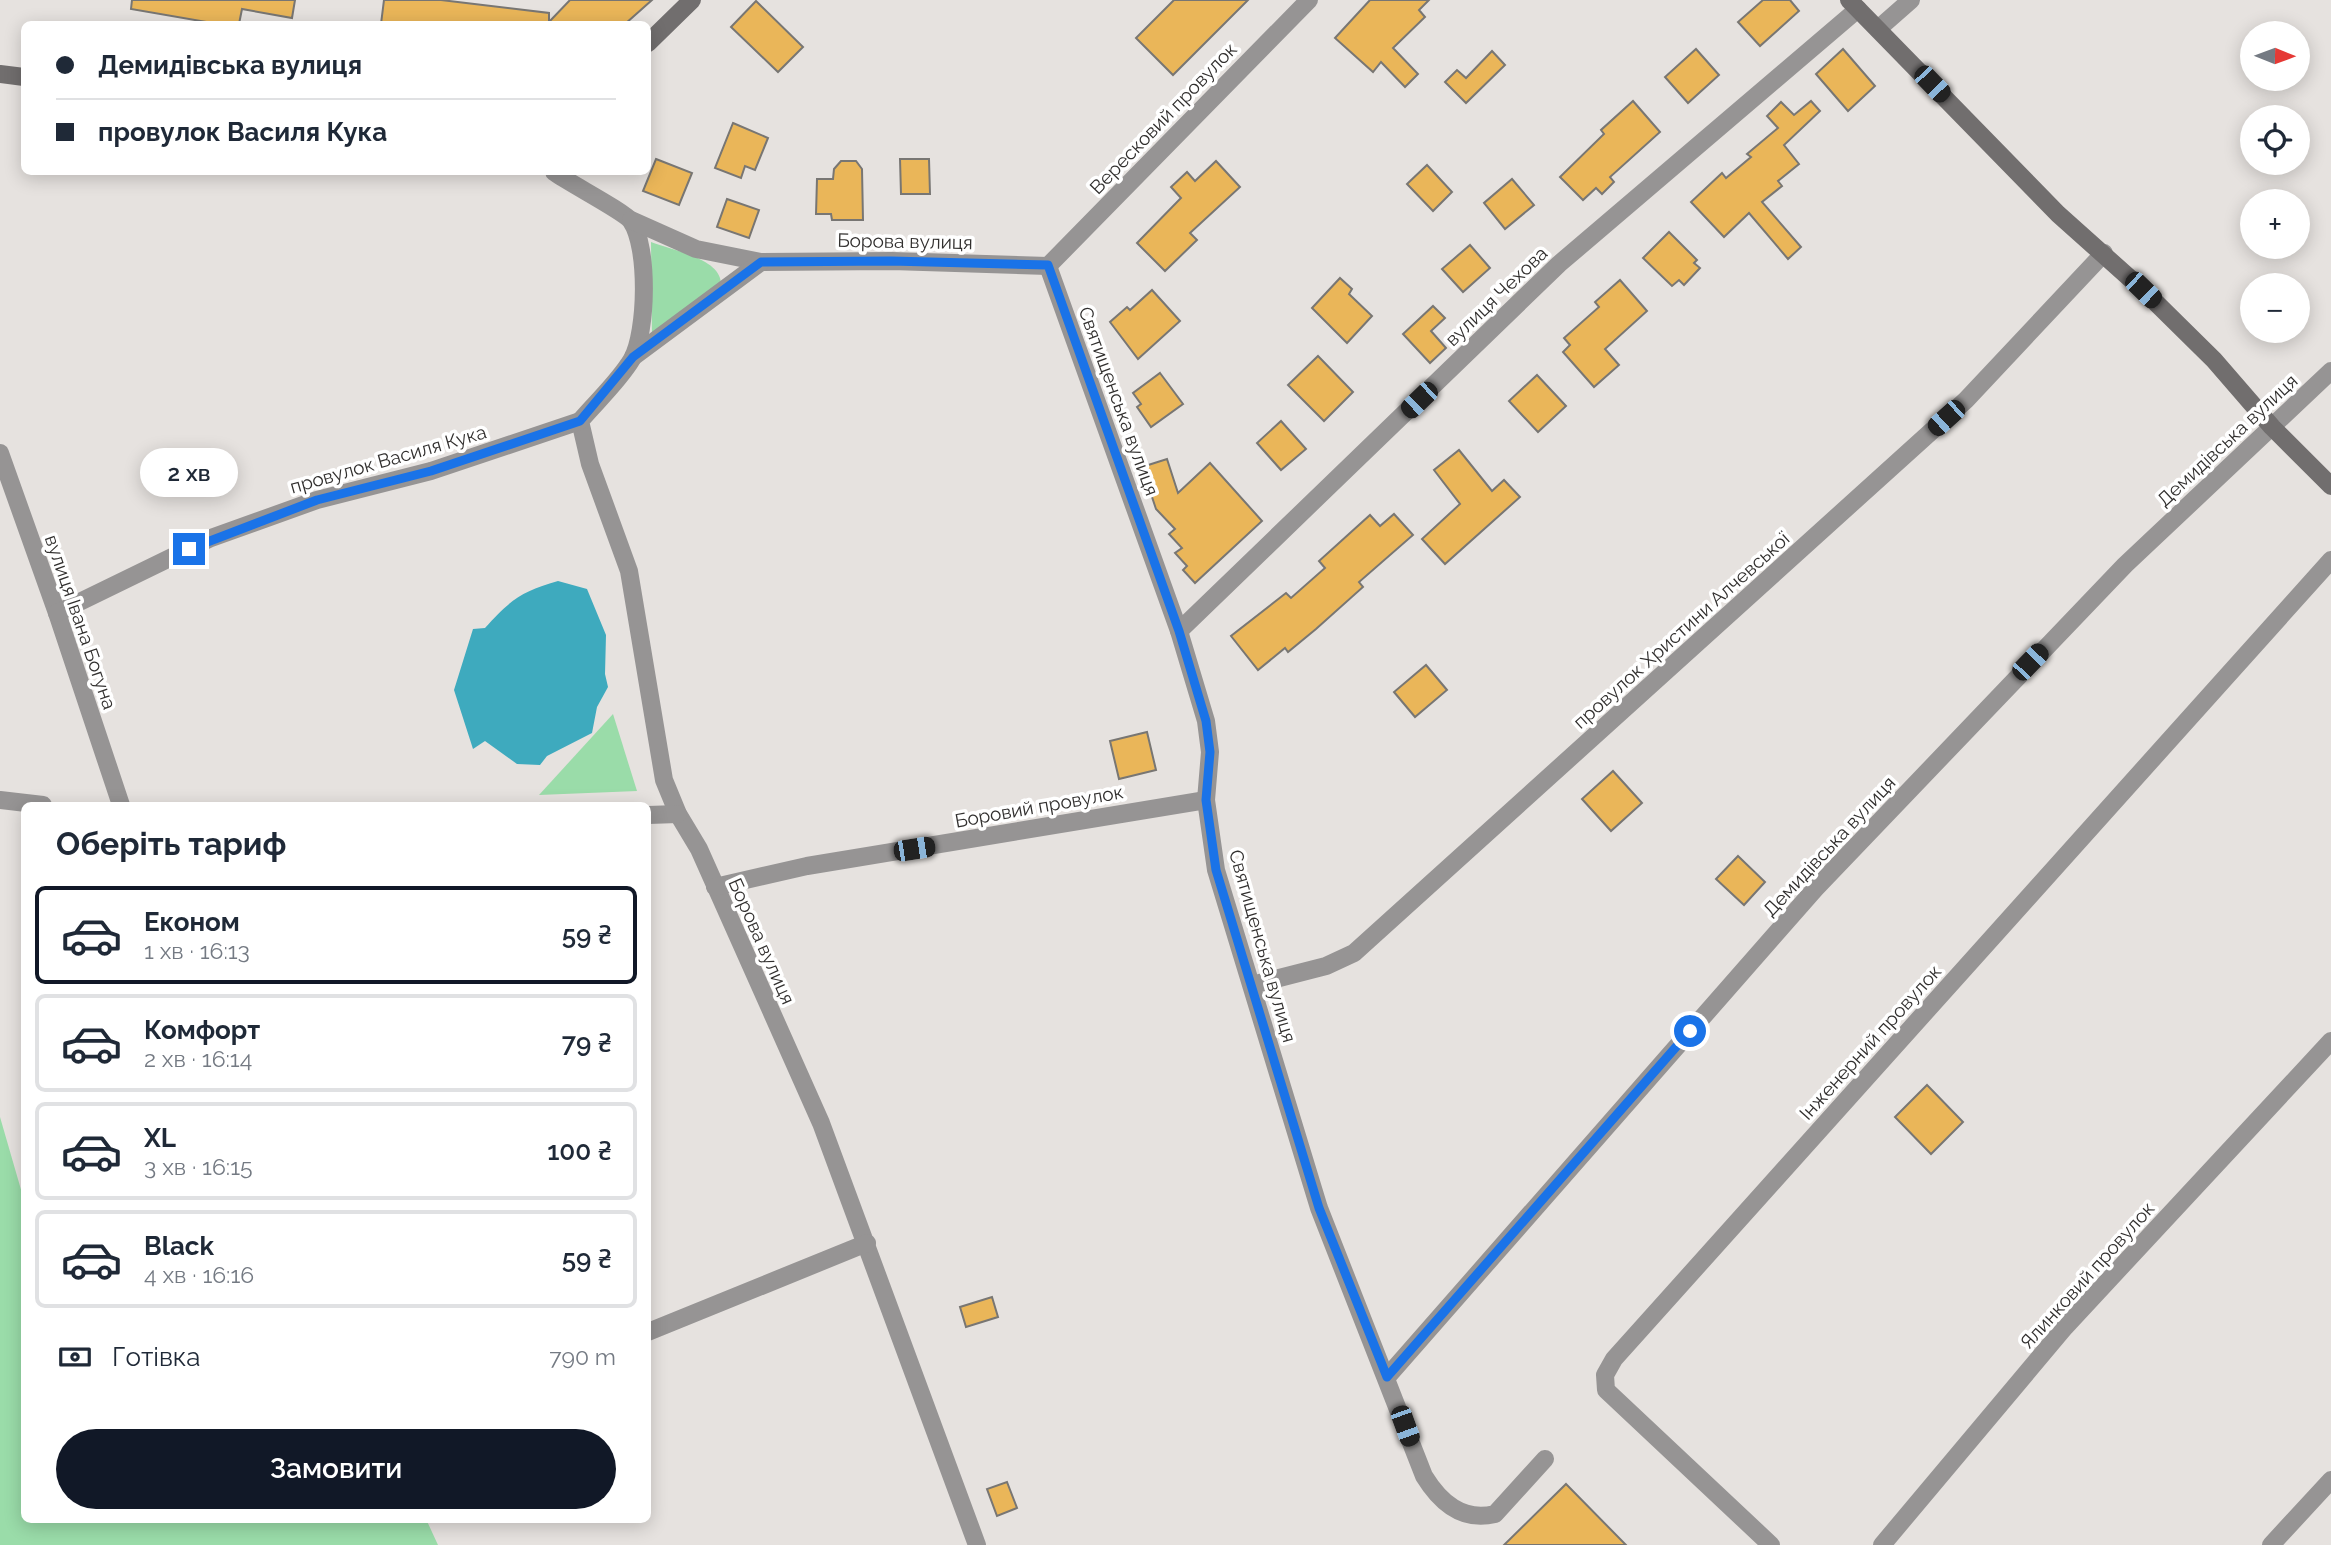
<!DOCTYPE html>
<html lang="uk">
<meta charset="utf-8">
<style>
body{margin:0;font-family:Raleway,sans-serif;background:#f2f2f3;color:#1f2937;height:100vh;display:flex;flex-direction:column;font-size:26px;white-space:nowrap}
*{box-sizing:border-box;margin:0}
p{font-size:23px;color:#747a83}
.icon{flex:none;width:38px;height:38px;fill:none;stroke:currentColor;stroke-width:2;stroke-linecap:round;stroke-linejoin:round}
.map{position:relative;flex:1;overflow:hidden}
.side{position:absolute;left:21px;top:802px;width:630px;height:721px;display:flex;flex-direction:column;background:#fff;border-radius:10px;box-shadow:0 4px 18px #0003}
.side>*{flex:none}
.guide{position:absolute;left:21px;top:21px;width:630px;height:154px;border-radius:10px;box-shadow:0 4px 18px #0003;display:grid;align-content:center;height:154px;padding:0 35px;background:#fff}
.needle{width:46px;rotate:91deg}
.controls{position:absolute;left:2240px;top:21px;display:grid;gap:14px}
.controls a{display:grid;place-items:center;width:70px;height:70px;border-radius:50%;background:#fff;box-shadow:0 4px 18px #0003;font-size:35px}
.end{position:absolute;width:32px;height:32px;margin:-16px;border:9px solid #1a73e8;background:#fff;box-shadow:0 0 0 4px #fff}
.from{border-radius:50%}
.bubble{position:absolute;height:49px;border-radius:24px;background:#fff;box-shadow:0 4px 18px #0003;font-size:23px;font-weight:600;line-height:49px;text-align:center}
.car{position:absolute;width:21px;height:42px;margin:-21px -10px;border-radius:9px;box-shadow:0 0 5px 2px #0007;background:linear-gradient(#222 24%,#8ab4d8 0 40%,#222 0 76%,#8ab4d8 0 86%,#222 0)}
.guide b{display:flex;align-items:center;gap:24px;height:66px;font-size:26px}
.guide b+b{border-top:2px solid #e0e1e3}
.guide i{width:18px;height:18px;background:#1f2937}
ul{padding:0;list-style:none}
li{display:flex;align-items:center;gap:21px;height:98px;margin:0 14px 10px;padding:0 21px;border:4px solid #e0e1e3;border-radius:10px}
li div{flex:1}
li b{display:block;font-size:26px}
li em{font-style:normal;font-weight:600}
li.active{border-color:#111827}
li>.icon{width:63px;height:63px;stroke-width:1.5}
h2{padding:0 35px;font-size:32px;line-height:84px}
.pay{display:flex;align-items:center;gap:18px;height:77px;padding:0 35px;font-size:26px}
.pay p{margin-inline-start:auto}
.cta{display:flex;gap:14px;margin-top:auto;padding:14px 35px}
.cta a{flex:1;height:80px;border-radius:42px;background:#111827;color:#fff;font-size:28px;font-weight:600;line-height:80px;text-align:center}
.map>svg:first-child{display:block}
</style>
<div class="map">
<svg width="2331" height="1545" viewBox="0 0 2331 1545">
<rect width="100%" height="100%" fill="#e6e2df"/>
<!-- green -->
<g fill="#9adca9">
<path d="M 651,242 C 671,250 720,258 721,283 L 652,337 Z"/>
<polygon points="613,714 637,791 539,795"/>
<polygon points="0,1117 24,1200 24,1519 426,1519 438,1545 0,1545"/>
</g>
<!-- water -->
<path fill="#3eaabe" d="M 558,581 L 587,589 L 606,635 L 605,674 L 608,687 L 597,707 L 592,733 L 547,756 L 540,765 L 517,764 L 485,741 L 473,749 L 454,690 L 473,629 L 485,628 C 510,600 522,591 558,581 Z"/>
<!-- building -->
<g fill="#eab659" stroke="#787673" stroke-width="2">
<polygon points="132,0 295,0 292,18 242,9 239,24 218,24 131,9"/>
<polygon points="384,0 441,0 549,13 549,22 570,0 652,0 625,24 381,24"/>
<polygon points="1174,0 1248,0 1173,75 1136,38"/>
<polygon points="1370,0 1429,0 1419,10 1425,17 1393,48 1418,74 1405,87 1381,62 1373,72 1335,38"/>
<polygon points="1763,0 1790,0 1799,11 1760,46 1738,22"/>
<polygon points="756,1 803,47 778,72 731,27"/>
<polygon points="1696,49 1719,75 1688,103 1665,77"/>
<polygon points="1843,49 1875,86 1848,111 1816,74"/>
<polygon points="1492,51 1505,65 1466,103 1445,82 1457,70 1466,78"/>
<polygon points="1633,101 1660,132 1610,177 1614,182 1602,194 1596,188 1583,200 1560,177 1604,134 1601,130"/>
<polygon points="1811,101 1820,111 1784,145 1799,164 1778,181 1782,186 1762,202 1801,247 1788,259 1749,213 1724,237 1691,202 1722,173 1726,178 1751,157 1747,154 1778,128 1767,116 1781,102 1794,115"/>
<polygon points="733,123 768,138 755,170 745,166 741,178 715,168"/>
<polygon points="656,159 692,173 679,205 643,191"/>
<polygon points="900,159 929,159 930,194 901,194"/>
<polygon points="841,161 856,161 862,169 863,220 832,220 831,214 816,214 817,179 833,179 834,169"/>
<polygon points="1216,161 1240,187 1190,233 1197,240 1165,271 1137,243 1181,198 1171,187 1187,172 1195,181"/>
<polygon points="1427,165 1452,192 1433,211 1407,184"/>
<polygon points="1512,179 1534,205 1505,229 1484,203"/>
<polygon points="727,199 759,210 749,238 717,227"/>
<polygon points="1669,232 1697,260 1694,263 1700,268 1684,285 1679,280 1672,286 1643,258"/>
<polygon points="1470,245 1490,268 1463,292 1442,269"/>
<polygon points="1340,278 1352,289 1349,294 1372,316 1347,343 1312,308"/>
<polygon points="1620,280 1647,311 1605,349 1619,365 1594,387 1563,352 1570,345 1564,338 1599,307 1595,302"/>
<polygon points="1152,290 1180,321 1138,359 1110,322 1127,307 1130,310"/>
<polygon points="1433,306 1445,318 1431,331 1446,348 1430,363 1403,334"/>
<polygon points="1318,356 1353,392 1324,421 1288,385"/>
<polygon points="1160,373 1183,404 1151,427 1137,407 1141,404 1133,393"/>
<polygon points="1537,375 1566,406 1538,432 1509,401"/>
<polygon points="1281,421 1306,449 1281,470 1257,443"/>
<polygon points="1459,450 1492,491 1504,480 1520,497 1445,564 1422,539 1460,504 1434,470"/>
<polygon points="1167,459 1178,493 1210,463 1262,521 1195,583 1183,570 1187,566 1175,553 1182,548 1169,534 1175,529 1156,509 1142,467"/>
<polygon points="1394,514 1413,535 1359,582 1363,587 1316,629 1288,652 1285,648 1258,670 1231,636 1286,593 1291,598 1325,568 1319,561 1370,515 1380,526"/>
<polygon points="1426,665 1447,690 1415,717 1394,692"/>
<polygon points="1147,732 1156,770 1119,779 1110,741"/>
<polygon points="1613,771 1642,803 1611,831 1582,799"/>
<polygon points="1738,856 1765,882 1744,905 1716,879"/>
<polygon points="1927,1085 1963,1122 1931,1154 1895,1117"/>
<polygon points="992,1297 998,1317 966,1327 960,1307"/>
<polygon points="1007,1482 1017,1508 997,1516 987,1489"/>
<polygon points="1566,1484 1626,1545 1504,1545"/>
</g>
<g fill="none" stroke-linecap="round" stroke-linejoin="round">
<!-- street -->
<g stroke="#969494" stroke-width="18">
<polyline points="1878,29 1911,0"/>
<path d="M 554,172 C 569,183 625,212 631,221 C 649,247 647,332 632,359 C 619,381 597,401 580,421 L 590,464 L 629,571 L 664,780 L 678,814 L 699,849 L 821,1123 L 977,1545"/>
<polyline points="631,220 696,249 761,262 892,261 1048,266"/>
<path d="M 1048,266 L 1179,631 L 1206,721 L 1210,752 L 1206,800 L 1216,870 L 1319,1208 L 1424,1476 C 1440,1502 1462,1522 1495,1514 L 1545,1459"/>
<polyline points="1048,266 1309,0"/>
<polyline points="633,357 761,262"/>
<polyline points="0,453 57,613 121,805"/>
<polyline points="57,613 211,538 317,500 431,471 580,421"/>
<polyline points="1179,631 1559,264 1858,9"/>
<polyline points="0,800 43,805"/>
<polyline points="648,815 678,814"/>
<polyline points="715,887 807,866 1206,800"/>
<polyline points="1252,985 1326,966 1354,953 1966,400 2104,253"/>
<polyline points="648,1332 867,1243"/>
<polyline points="1387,1377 1815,889 2125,565 2331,371"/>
<polyline points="1771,1545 1606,1390 1605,1375 1614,1359 2331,560"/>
<polyline points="1882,1545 2065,1327 2331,1041"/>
<polyline points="2271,1545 2331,1480"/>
</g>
<!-- secondary -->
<g stroke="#716e6e" stroke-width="18">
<polyline points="1849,0 2058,214 2143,290 2214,360 2272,427 2331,486"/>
<polyline points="648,43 692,0"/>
<polyline points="0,74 24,77"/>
</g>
</g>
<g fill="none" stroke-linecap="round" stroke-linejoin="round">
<!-- route -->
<polyline stroke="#1a73e8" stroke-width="9" points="189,549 317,500 431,471 580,421 633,357 761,262 891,261 1048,265 1179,631 1206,721 1210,752 1206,800 1216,870 1319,1208 1387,1377 1690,1031"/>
</g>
<g text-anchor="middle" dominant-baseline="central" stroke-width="7" stroke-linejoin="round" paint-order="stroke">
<!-- street labels -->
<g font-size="19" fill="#312f2e" stroke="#fff">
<text transform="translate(1163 118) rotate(-46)">Вересковий провулок</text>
<text transform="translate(905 241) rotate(1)">Борова вулиця</text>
<text transform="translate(1496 296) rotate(-44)">вулиця Чехова</text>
<text transform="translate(1119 401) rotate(70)">Святищенська вулиця</text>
<text transform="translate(2227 440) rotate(-43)">Демидівська вулиця</text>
<text transform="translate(388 459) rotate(-16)">провулок Василя Кука</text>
<text transform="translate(81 622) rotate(71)">вулиця Івана Богуна</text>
<text transform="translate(1681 630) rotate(-42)">провулок Христини Алчевської</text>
<text transform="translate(1039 806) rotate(-10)">Боровий провулок</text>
<text transform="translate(1829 846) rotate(-47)">Демидівська вулиця</text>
<text transform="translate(762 941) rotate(66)">Борова вулиця</text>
<text transform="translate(1263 946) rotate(74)">Святищенська вулиця</text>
<text transform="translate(1870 1042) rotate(-48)">Інженерний провулок</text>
<text transform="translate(2087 1275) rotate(-48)">Ялинковий провулок</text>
</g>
</g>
</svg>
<div class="controls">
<a><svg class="needle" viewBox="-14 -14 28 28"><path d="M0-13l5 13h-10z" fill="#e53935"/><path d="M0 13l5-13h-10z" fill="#747a83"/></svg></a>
<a><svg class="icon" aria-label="locate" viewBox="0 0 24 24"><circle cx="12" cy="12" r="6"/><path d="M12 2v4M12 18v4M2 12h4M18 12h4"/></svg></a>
<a>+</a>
<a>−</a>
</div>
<i class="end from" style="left:1690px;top:1031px"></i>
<i class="end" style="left:189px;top:549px"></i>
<div class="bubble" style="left:140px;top:448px;width:98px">2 хв</div>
<i class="car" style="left:1932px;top:84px;rotate:136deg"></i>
<i class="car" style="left:2143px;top:290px;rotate:134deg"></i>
<i class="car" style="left:1419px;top:400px;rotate:226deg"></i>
<i class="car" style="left:1946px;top:418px;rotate:228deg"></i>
<i class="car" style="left:2030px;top:662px;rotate:44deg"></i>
<i class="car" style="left:914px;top:849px;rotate:81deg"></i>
<i class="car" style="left:1405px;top:1426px;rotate:160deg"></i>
<div class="guide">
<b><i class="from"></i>Демидівська вулиця</b>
<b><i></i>провулок Василя Кука</b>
</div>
<section class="side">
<h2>Оберіть тариф</h2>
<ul>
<li class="active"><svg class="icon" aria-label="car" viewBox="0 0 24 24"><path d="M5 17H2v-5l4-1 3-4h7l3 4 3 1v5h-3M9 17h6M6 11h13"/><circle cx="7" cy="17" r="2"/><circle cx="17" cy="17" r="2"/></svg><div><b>Економ</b><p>1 хв · 16:13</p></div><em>59 ₴</em></li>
<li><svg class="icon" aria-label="car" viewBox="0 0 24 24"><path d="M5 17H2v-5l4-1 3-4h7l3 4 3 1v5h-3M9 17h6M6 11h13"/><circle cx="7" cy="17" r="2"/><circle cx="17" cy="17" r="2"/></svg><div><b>Комфорт</b><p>2 хв · 16:14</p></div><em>79 ₴</em></li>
<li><svg class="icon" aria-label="car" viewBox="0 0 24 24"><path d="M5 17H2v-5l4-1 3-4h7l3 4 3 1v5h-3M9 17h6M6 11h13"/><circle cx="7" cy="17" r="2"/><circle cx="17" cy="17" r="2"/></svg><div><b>XL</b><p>3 хв · 16:15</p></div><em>100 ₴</em></li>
<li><svg class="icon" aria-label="car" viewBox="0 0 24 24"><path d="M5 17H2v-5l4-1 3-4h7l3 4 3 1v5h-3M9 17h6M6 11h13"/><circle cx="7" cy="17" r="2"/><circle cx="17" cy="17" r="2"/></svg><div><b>Black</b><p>4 хв · 16:16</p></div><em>59 ₴</em></li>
</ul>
<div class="pay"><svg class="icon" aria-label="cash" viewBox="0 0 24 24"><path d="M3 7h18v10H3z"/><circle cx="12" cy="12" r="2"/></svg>Готівка<p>790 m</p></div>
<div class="cta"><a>Замовити</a></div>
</section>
</div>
